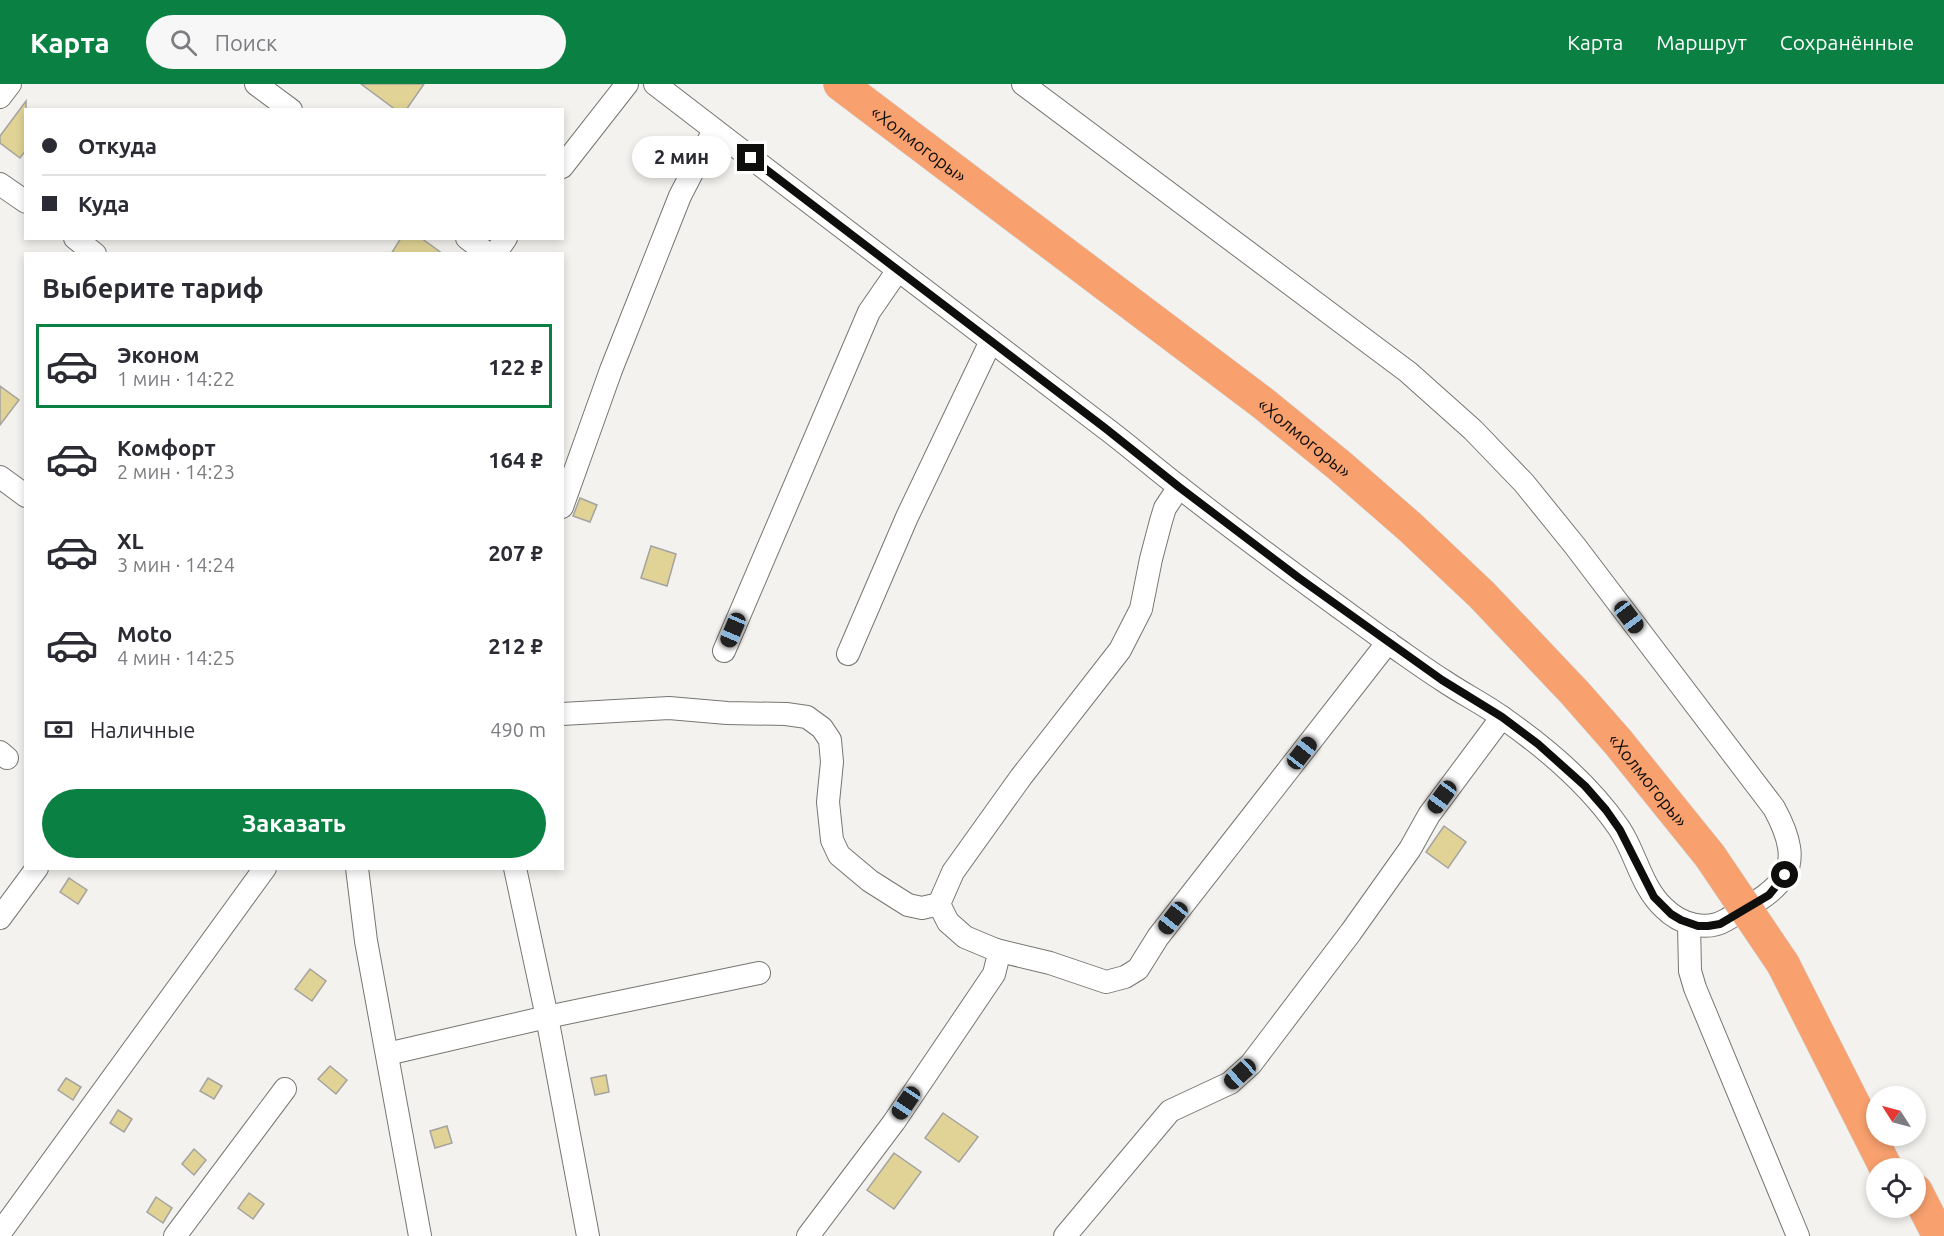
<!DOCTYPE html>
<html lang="ru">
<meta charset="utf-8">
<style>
body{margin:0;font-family:Ubuntu,sans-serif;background:#f7f7f7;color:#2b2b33;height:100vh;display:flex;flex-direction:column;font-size:22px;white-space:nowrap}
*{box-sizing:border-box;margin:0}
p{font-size:20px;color:#7c7c81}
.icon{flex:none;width:33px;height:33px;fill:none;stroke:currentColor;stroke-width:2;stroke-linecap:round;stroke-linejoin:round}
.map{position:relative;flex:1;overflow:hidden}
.details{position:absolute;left:24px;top:168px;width:540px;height:618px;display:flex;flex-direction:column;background:#fff;border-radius:0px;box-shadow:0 3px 9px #0003}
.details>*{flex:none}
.guide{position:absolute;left:24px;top:24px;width:540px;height:132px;border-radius:0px;box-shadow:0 3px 9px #0003;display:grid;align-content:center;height:132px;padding:0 18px;background:#fff}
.needle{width:39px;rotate:306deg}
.fabs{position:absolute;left:1866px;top:1002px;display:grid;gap:12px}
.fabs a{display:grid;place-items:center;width:60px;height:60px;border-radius:50%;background:#fff;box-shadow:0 3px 9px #0003;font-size:30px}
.end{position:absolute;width:27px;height:27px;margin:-14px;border:8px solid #0e0e0d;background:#fff;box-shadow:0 0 0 3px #fff}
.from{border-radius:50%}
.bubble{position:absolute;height:42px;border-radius:21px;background:#fff;box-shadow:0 3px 9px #0003;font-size:20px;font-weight:700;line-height:42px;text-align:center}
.car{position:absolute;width:18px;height:36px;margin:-18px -9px;border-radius:8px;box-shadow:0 0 4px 2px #0007;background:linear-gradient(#222 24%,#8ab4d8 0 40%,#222 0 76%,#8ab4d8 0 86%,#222 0)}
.guide b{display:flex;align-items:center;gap:21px;height:57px;font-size:22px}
.guide b+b{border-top:2px solid #e1e1e2}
.guide i{width:15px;height:15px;background:#2b2b33}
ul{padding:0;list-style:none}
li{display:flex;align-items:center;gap:18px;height:84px;margin:0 12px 9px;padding:0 6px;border:3px solid transparent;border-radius:0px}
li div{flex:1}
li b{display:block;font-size:22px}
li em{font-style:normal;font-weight:700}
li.selected{border-color:#0b8043}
li>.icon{width:54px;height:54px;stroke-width:1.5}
h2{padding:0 18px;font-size:27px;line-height:72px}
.pay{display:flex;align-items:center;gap:15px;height:66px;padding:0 18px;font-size:22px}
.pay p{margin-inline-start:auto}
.cta{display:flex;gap:12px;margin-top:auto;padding:12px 18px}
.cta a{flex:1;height:69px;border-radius:36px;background:#0b8043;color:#fff;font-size:24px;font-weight:700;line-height:69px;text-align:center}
header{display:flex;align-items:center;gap:36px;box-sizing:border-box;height:84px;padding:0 30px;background:#0b8043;color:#fff}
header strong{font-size:28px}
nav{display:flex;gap:33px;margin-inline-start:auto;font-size:21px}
.search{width:420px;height:54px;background:#f7f7f7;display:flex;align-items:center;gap:15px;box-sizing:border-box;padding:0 21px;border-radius:33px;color:#7c7c81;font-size:22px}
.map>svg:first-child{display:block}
</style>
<header>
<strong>Карта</strong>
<div class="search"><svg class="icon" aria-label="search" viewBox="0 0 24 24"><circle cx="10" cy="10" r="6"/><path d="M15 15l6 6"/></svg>Поиск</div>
<nav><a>Карта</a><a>Маршрут</a><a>Сохранённые</a></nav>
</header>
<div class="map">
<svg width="1944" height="1152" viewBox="0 0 1944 1152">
<rect width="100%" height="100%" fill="#f3f2ee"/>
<!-- building -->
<g fill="#e0d395" stroke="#a4a3a0" stroke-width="1.5">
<polygon points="361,0 424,0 406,26 396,26"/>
<polygon points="26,17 26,66 20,74 0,59 0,52"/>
<polygon points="401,154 421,154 443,170 391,170"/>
<polygon points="0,302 19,316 0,341"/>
<polygon points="580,414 597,421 590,438 573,432"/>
<polygon points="651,462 676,470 667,502 641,494"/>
<polygon points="1444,742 1466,758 1448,784 1426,768"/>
<polygon points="69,794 87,806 78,820 60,808"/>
<polygon points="310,885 326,897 312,917 295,905"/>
<polygon points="330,982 347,996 336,1010 318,995"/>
<polygon points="606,991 609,1008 595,1011 591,994"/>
<polygon points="66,994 81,1003 73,1016 58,1006"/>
<polygon points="208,994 222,1002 214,1015 200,1007"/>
<polygon points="118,1026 132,1035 124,1048 110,1039"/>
<polygon points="943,1029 978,1053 959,1078 925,1054"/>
<polygon points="447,1042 452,1059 435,1064 430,1047"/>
<polygon points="194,1065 206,1076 194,1091 182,1080"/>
<polygon points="894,1069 921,1088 894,1125 867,1106"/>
<polygon points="249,1109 264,1120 253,1135 238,1124"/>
<polygon points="156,1113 172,1124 163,1139 147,1128"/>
</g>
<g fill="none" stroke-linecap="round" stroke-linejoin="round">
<!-- minor casing -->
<g stroke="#767672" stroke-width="24">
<g id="minor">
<polyline points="256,0 291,26"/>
<path d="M 655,0 C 803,114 952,227 1100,340 C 1127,360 1152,382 1178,402 C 1246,456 1317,507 1387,558 C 1406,571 1425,585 1444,597 C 1463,610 1484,620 1503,634 C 1546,664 1589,700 1619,744 C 1636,769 1641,803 1664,824 C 1680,840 1706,848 1726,836 C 1780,804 1810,790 1774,724 L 1575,462 L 1524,399 L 1473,346 L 1408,288 L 1023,0"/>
<polyline points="0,13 10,0"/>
<polyline points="562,83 627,0"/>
<polyline points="0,100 26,118"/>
<polyline points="75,154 95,170"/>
<polyline points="467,154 488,170"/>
<polyline points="495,170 506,154"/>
<polyline points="0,393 26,412"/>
<polyline points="562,423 611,286 680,112 714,46"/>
<polyline points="724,567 869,228 898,186"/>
<polyline points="848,570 907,433 991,257"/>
<polyline points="562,630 669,624 727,629 786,630 807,633 822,644 830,656 832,678 828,718 832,756 839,771 870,797 908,821 922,824 939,820"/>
<polyline points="0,668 7,674"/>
<polyline points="357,784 366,857 420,1152"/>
<polyline points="515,784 547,933 588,1152"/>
<polyline points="0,834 37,784"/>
<polyline points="1689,840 1690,887 1695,904 1798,1152"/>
<polyline points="996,866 1050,879 1106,898 1125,893 1138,885 1158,853 1388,558"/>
<polyline points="387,970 547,933 759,889"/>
<polyline points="0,1149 265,784"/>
<polyline points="175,1152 285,1005"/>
<polyline points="808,1152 894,1038 994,890 998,874 996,866 965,853 948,838 939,820 953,788 1021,693 1120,566 1141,525 1151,475 1161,437 1165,424 1179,403"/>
<polyline points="1065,1152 1170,1027 1230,999 1251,980 1351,848 1410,765 1429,731 1502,633"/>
</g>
</g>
<!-- highway casing -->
<g stroke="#cfcfcf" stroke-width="34">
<g id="highway">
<path id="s1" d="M 840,0 L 1264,320 L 1340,382 L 1410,443 L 1482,511 L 1575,609 L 1618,658 L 1710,772"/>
<polyline points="1783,880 1886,1084"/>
<polyline points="1916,1107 1939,1152"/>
</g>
</g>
<!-- minor -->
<use href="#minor" stroke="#fff" stroke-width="22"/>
<!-- highway -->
<use href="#highway" stroke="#f8a06e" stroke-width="33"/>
<!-- highway-bridge casing -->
<g stroke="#cfcfcf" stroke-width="34" stroke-linecap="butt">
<polyline id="highway-bridge" points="1710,772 1783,880"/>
</g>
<!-- highway-bridge -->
<use href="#highway-bridge" stroke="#f8a06e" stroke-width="33"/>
</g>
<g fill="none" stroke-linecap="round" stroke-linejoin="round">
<!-- route -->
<polyline stroke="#0e0e0d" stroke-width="8" points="751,74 1105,344 1179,403 1299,494 1442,596 1502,633 1538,660 1585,702 1606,726 1620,746 1654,813 1671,830 1681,836 1698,842 1708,842 1720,840 1769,811 1785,791"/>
</g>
<g text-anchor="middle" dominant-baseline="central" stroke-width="4.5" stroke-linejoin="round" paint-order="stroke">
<!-- street labels -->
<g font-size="18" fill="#0e0e0d" stroke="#fff">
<text stroke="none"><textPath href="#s1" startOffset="99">«Холмогоры»</textPath></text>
<text stroke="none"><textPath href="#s1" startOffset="584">«Холмогоры»</textPath></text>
<text stroke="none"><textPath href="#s1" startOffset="1070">«Холмогоры»</textPath></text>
</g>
</g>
</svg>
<div class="fabs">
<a><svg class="needle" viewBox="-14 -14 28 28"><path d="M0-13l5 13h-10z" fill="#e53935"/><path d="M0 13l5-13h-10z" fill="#7c7c81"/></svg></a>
<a><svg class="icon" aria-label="locate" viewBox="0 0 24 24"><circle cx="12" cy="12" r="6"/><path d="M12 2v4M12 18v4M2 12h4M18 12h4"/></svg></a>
</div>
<i class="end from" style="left:1785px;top:791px"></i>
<i class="end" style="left:751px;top:74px"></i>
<div class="bubble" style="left:632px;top:52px;width:99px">2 мин</div>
<i class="car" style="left:1629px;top:533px;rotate:143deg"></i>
<i class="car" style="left:733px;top:546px;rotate:203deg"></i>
<i class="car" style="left:1302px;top:669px;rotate:38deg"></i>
<i class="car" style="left:1442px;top:713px;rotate:216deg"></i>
<i class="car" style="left:1173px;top:834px;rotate:218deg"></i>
<i class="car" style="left:1240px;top:990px;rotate:228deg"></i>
<i class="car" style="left:906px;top:1019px;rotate:214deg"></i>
<div class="guide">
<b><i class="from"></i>Откуда</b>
<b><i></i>Куда</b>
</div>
<section class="details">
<h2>Выберите тариф</h2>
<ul>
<li class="selected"><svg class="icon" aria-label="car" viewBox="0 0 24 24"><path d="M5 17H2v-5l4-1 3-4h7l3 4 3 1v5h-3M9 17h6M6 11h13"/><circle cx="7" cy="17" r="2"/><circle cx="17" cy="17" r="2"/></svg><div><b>Эконом</b><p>1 мин · 14:22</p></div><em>122 ₽</em></li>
<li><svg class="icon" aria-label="car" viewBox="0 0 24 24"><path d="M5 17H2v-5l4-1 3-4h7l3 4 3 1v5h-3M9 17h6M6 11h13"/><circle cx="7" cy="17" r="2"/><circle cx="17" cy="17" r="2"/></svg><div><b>Комфорт</b><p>2 мин · 14:23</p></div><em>164 ₽</em></li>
<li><svg class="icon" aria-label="car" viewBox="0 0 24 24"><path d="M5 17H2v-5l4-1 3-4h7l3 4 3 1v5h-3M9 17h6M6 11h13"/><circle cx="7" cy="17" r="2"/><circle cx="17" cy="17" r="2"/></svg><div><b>XL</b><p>3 мин · 14:24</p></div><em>207 ₽</em></li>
<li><svg class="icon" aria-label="car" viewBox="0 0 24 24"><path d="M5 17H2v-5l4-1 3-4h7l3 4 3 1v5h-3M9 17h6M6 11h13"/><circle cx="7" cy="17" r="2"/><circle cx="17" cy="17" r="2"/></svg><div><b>Moto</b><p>4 мин · 14:25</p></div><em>212 ₽</em></li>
</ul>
<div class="pay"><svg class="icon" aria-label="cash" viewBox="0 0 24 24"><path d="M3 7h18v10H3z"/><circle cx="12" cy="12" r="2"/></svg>Наличные<p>490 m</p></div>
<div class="cta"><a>Заказать</a></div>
</section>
</div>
